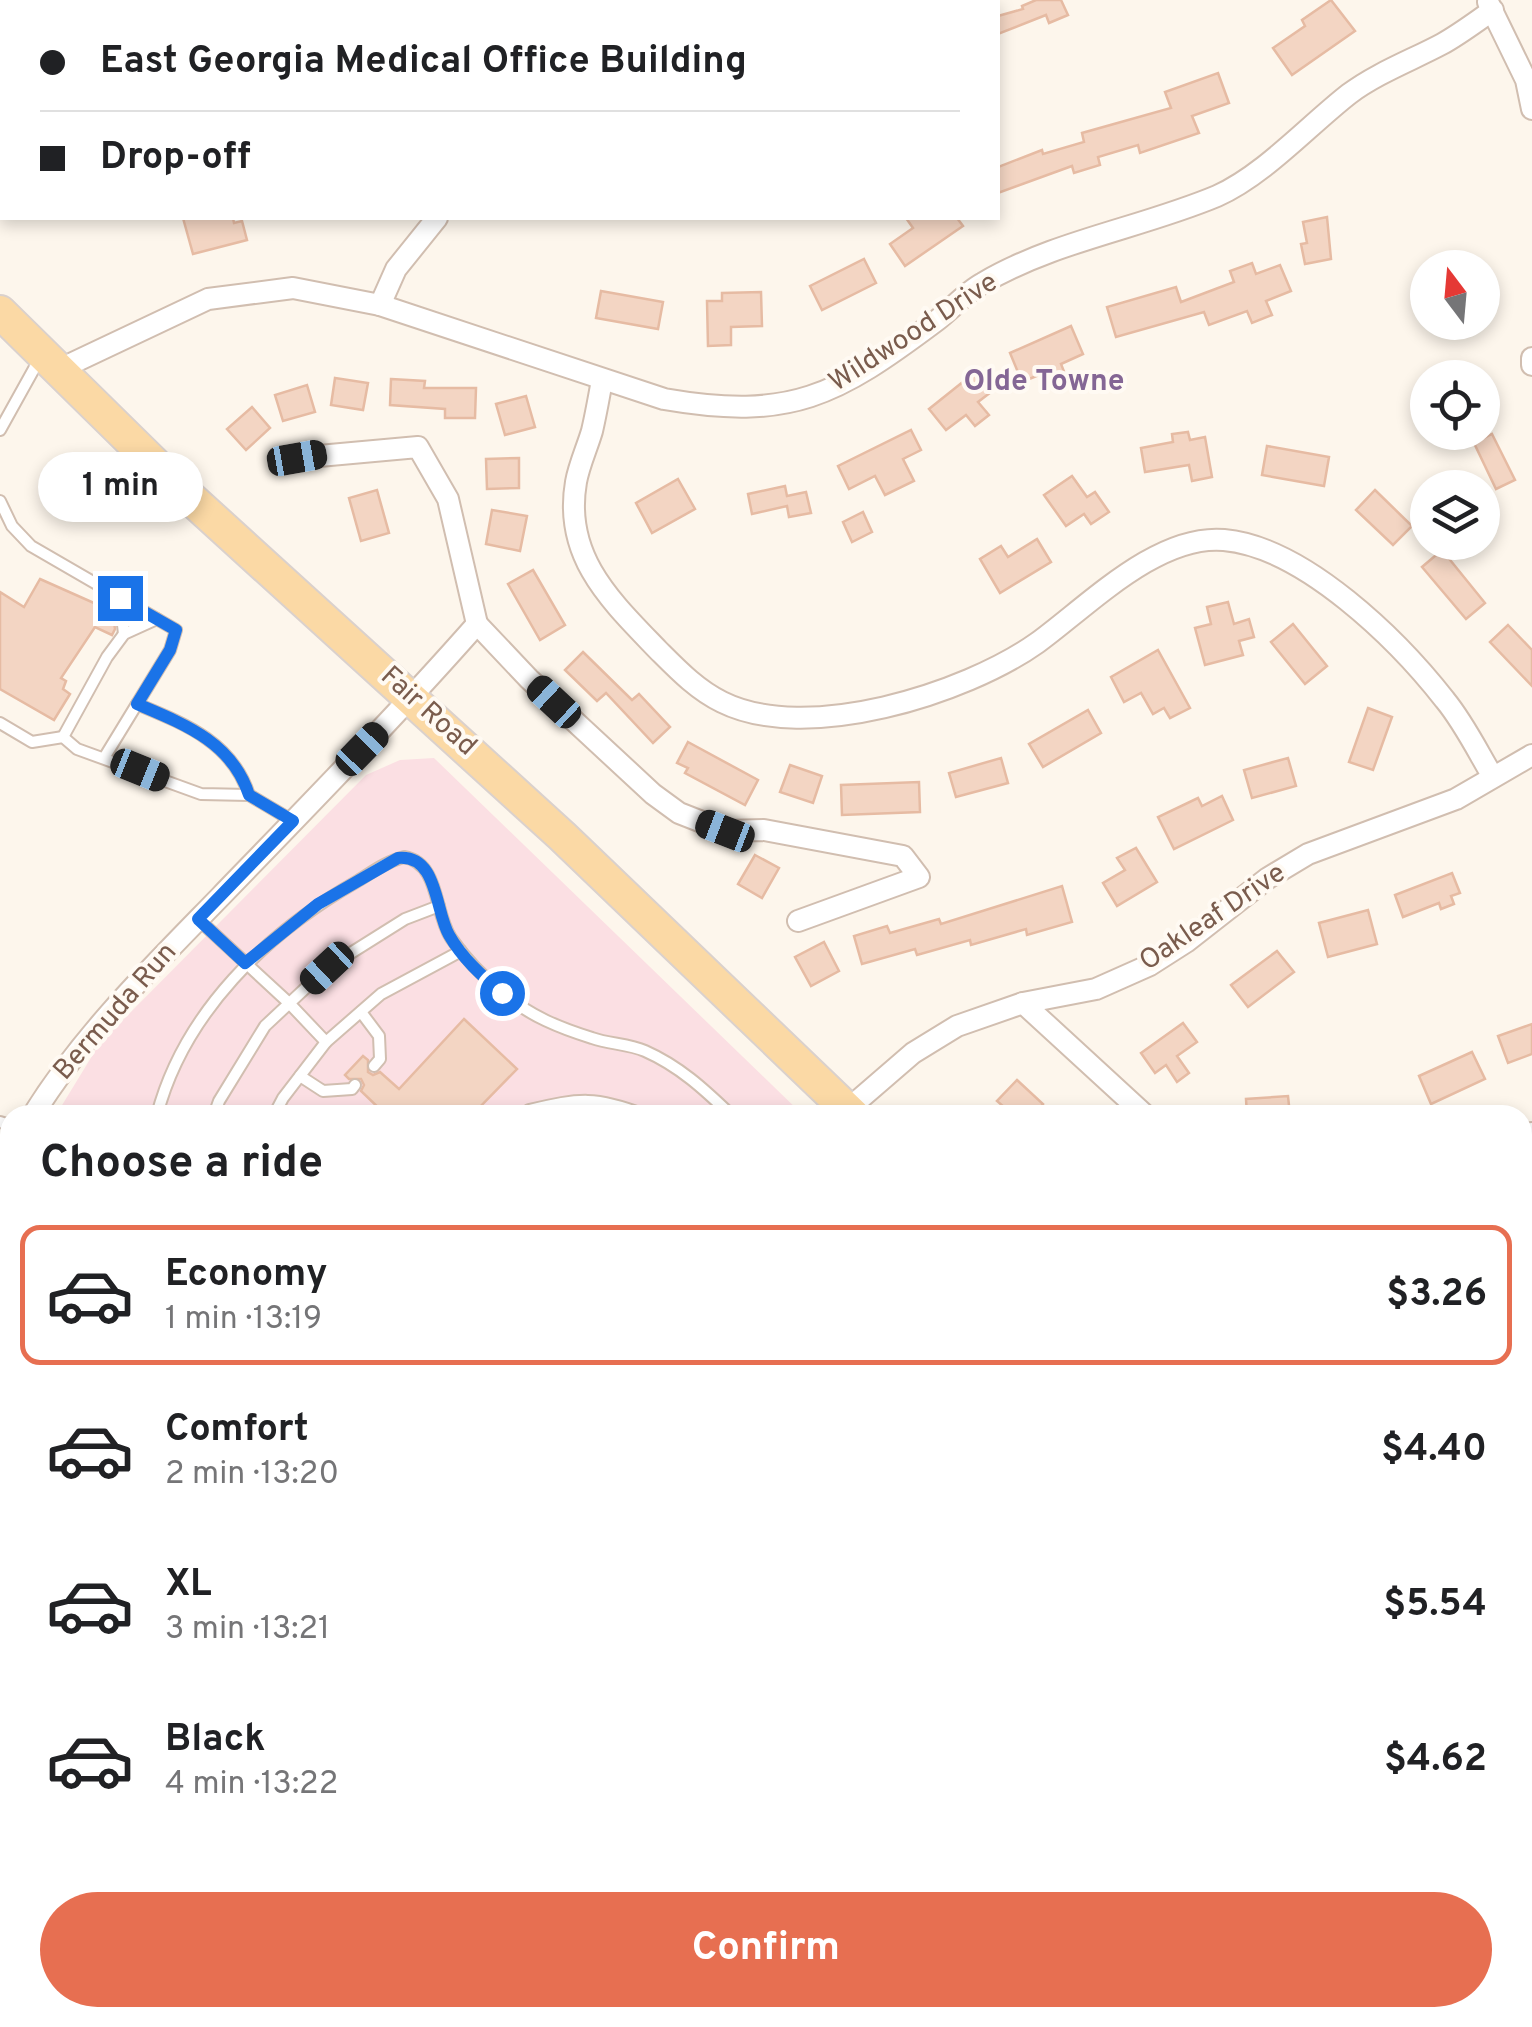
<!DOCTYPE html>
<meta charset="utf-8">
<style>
body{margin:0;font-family:Overpass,sans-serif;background:#f2f2f2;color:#202124;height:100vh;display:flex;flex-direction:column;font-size:38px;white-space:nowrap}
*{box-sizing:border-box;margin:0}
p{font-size:32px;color:#757577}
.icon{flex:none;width:55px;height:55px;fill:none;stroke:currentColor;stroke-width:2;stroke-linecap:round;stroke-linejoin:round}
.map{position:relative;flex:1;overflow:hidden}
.side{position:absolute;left:0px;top:1105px;width:1532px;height:922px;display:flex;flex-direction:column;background:#fff;border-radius:30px 30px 0 0;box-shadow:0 5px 15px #0003}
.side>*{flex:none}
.banner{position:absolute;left:0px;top:0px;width:1000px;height:220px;box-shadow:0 5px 15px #0003;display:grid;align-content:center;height:220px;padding:0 40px;background:#fff}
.needle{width:65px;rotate:344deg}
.buttons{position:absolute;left:1410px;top:250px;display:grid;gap:20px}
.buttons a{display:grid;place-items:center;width:90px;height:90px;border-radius:50%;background:#fff;box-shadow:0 5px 15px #0003;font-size:50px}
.end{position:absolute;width:45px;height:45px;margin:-22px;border:12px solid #1a73e8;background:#fff;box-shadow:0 0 0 5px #fff}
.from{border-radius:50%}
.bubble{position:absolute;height:70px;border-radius:35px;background:#fff;box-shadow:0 5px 15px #0003;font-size:32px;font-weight:700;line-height:70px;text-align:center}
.car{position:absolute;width:30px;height:60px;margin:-30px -15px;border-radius:12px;box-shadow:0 0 8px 2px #0007;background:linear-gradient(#222 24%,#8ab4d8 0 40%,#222 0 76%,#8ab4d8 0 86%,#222 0)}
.banner b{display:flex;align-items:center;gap:35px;height:95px;font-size:38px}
.banner b+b{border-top:2px solid #e0e0e0}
.banner i{width:25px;height:25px;background:#202124}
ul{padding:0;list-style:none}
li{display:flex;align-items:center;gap:30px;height:140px;margin:0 20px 15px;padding:0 20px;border:5px solid transparent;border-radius:20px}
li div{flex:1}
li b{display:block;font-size:38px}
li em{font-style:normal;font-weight:700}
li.current{border-color:#e76f51}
li>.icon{width:90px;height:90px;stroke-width:1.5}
h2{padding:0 40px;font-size:45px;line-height:120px}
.primary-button{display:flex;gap:20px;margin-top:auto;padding:20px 40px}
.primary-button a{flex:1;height:115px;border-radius:60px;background:#e76f51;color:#fff;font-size:40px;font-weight:700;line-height:115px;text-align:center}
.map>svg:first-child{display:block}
</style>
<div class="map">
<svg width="1532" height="2027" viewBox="0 0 1532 2027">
<rect width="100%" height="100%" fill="#fdf6ec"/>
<!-- medical -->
<g fill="#fbdfe3">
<polygon points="434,758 803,1115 56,1115 100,1043 366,775 400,760"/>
<polygon points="464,2018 650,2018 642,2027 474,2027"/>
</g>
<!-- building -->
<g fill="#f3d5c3" stroke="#e6bba3" stroke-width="2.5">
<polygon points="1036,0 1061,0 1068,15 1049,23 1046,15 998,34 998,16 1023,9 1022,6"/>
<polygon points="1331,0 1355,31 1292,75 1273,48 1305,26 1302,20"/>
<polygon points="1218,73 1229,103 1192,116 1199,133 1140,153 1138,145 1098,157 1100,165 1074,173 1072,166 998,193 998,167 1042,150 1043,154 1084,142 1082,133 1171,108 1165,92"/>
<polygon points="1327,217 1331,259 1305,264 1301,244 1307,243 1303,222"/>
<polygon points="183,218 233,218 234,223 242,221 247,240 193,254"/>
<polygon points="906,218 957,218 963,226 905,266 890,244 913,228"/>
<polygon points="864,259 876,283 822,310 810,286"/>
<polygon points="1252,263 1256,274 1280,265 1291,291 1266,301 1272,315 1252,323 1247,311 1209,325 1204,312 1116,337 1107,307 1176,287 1181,302 1234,282 1230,271"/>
<polygon points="601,291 663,302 658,329 596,318"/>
<polygon points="761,292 762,326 731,327 731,345 708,346 707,301 722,301 722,293"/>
<polygon points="1071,326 1083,354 1061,364 1065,374 1049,381 1046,372 1022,382 1010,353"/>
<polygon points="979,369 995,389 978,402 989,415 975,426 966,415 946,430 929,409"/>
<polygon points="335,378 368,383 363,410 331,405"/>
<polygon points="391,379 425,381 424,388 476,388 475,418 445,418 445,409 390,405"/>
<polygon points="307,385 315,412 283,421 275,395"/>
<polygon points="526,396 535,427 505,435 496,404"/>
<polygon points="252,407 270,428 246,450 227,429"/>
<polygon points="911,430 921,450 903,459 914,481 885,495 875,476 849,489 838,466"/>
<polygon points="1188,432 1190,440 1205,437 1212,477 1192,481 1189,465 1145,472 1141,448 1173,442 1172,434"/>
<polygon points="1492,434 1515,480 1496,489 1474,443"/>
<polygon points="1267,446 1329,457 1324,486 1262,475"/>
<polygon points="519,458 519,488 487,489 486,459"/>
<polygon points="1072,476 1087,497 1095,492 1109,512 1091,524 1084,514 1066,526 1044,495"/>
<polygon points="678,479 695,509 652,533 636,503"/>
<polygon points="785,486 787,496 806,492 811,513 789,517 787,506 752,514 748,494"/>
<polygon points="377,490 389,533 361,541 349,498"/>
<polygon points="1375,490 1412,526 1393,545 1356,510"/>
<polygon points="492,510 527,516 520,551 486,544"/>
<polygon points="863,512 872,532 852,542 843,522"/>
<polygon points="1037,539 1051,562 1000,593 980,559 1001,546 1008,557"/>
<polygon points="1442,550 1485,603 1466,619 1422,567"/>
<polygon points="533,570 565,625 540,640 508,584"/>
<polygon points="40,579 103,607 101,613 114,622 115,629 112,635 95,627 61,678 66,681 63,689 70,694 54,720 0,689 0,592 24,607"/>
<polygon points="1228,602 1234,624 1249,619 1254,637 1239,641 1243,655 1205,665 1195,628 1211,624 1207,607"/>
<polygon points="1293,624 1327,666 1305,684 1271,642"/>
<polygon points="1508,625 1532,650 1532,686 1490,642"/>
<polygon points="1158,650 1190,708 1170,718 1164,708 1153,714 1141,693 1124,702 1111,677"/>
<polygon points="583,652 632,700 639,694 670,727 653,743 606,693 597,701 565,670"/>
<polygon points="1368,708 1392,717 1373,770 1349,762"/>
<polygon points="1088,710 1101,733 1043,767 1029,744"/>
<polygon points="688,742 758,780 745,805 685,773 688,768 677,763"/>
<polygon points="1001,758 1008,783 956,797 949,773"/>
<polygon points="1288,758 1296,786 1252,798 1244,770"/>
<polygon points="790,765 822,776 813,803 780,792"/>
<polygon points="919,782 920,812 842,815 841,785"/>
<polygon points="1222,796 1233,820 1174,849 1158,817 1198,798 1202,806"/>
<polygon points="1136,848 1157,882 1117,906 1103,883 1125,870 1117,858"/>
<polygon points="755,855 779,868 762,898 738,884"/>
<polygon points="1452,873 1460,893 1451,896 1454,904 1441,909 1439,903 1403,917 1395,895"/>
<polygon points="1062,886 1072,922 1027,935 1026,929 971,945 970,940 917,955 915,949 862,964 854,936 887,926 890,933 939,919 941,924"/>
<polygon points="1368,910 1377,944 1328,957 1319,923"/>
<polygon points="824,942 839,971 811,986 795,957"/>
<polygon points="1277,951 1294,972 1248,1007 1231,985"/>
<polygon points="464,1019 517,1069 472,1115 386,1115 361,1091 364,1085 361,1079 349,1079 345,1075 363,1056 368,1060 368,1072 373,1075 380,1072 399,1089"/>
<polygon points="1183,1023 1197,1042 1177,1056 1189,1073 1177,1082 1166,1065 1155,1073 1141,1053"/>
<polygon points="1532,1024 1532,1054 1508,1063 1498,1036"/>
<polygon points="1472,1052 1485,1079 1431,1104 1419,1076"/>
<polygon points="1017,1080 1043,1104 1033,1115 1013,1115 997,1101"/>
<polygon points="1288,1096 1290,1115 1247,1115 1246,1099"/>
</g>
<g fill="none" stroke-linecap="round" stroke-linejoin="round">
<!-- service casing -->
<g stroke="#d1beb0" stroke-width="14">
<g id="service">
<polyline points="0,430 40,358"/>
<polyline points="0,501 12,526 31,546 176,630 170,650 104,758"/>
<polyline points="120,598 124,634"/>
<path d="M 137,704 C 185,724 232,742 249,795"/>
<polyline points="0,723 32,742 63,737 77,749 201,794 249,795 293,821"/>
<polyline points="63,737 107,657 124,634 157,619"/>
<polyline points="199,920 289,1003 326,1042 381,994 461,951"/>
<polyline points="361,1012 379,1036 380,1059 374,1066"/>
<polyline points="300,1076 323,1091 352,1089 355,1085"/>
<path d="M 529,1110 C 580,1098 596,1096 645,1115"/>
<path d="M 157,1115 C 184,1012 267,933 356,882 C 371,873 387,861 404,857 C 440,863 434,913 451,938 C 466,960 483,977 504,994 C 530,1016 560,1028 592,1038 C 609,1044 629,1044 645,1051 C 679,1066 704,1089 731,1115"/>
<polyline points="214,1115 219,1101 265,1026 327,968 405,919 439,906"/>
<polyline points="274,1115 283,1098 326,1042"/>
<polyline points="0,1122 10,1125"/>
<polyline points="0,1536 0,1552"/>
<polyline points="0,1564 10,1587"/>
<polyline points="0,1656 10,1646"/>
<polyline points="0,1740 10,1729"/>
<polyline points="0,1983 10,1968"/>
<polyline points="0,1993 10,1998"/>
<polyline points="1522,2009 1532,1998"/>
<polyline points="49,2018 68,2027"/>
<polyline points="215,2018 225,2027"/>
<polyline points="358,2018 368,2027"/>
<polyline points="1053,2018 1060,2027"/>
<polyline points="868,2027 893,2018"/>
<polyline points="1237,2027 1247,2018"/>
<polyline points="1454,2027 1463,2018"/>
<polyline points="1506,2027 1515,2018"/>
</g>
</g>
<!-- minor casing -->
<g stroke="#d1beb0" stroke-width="24">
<g id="minor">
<polyline points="76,2 80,0"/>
<polyline points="855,2 859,0"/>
<polyline points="1488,2 1526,80 1532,109"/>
<polyline points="0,45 2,44"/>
<polyline points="380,305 396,269 437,218"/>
<polyline points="1532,358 1532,365"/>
<path d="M 60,369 L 208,299 L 293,288 L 380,305 L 664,399 C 791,421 836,396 936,321 C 952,309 966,292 983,283 C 1054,241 1141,228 1217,196 C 1264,175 1308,126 1349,94 C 1377,73 1412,60 1442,44 C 1460,34 1477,21 1493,10"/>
<path d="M 602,380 C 599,397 596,414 592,431 C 587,448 579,465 576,482 C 563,557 611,601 658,650 C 677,669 697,690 722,702 C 806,744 965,694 1037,643 C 1088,606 1157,534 1224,540 C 1304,547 1398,640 1445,700 C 1464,723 1478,752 1493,777"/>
<polyline points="297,458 418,447 448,499 477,624"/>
<polyline points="477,624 529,679 653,794 679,813 725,831 764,830 903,856 919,877 798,921"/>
<polyline points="1023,1003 1145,1115"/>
<polyline points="847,1110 913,1053 957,1026 1023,1003 1096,989 1150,965 1186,942 1268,878 1308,854 1456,799 1532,755"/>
<path d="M 33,1115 C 84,1033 154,965 221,896 C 308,806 395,717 477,624"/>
<polyline points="1522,1138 1532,1133"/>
<polyline points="0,1217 10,1174"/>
<polyline points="0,1262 3,1314 10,1341"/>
<polyline points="1522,1486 1532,1482"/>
<polyline points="1522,1957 1532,1948"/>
<polyline points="439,2018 449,2027"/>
<polyline points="145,2027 152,2018"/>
<polyline points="951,2027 961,2018"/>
</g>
</g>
<!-- primary casing -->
<g stroke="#dad1cd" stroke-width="36">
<g id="primary">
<polyline points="0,312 177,486 562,836 853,1115"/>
<polyline points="1522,1747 1532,1756"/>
</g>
</g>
<!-- service -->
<use href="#service" stroke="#fff" stroke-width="10"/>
<!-- minor -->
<use href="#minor" stroke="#fff" stroke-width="20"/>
<!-- primary -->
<use href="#primary" stroke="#fbd9a5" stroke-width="32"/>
</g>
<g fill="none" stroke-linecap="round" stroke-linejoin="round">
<!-- route -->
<path stroke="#1a73e8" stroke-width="12" d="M 120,598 L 176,630 L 170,650 L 137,704 C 184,724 232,742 249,795 L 293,821 L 198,919 L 245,963 L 318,904 L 398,858 C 438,854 435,911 449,935 C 462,958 482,976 502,993"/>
</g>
<g text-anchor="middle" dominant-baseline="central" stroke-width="8" stroke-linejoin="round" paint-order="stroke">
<!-- street labels -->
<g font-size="28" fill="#7a5c4d" stroke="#fffaf3">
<text transform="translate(914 333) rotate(-33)">Wildwood Drive</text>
<text transform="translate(428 712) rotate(42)">Fair Road</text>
<text transform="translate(1213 918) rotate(-34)">Oakleaf Drive</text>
<text transform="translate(116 1012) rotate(-49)">Bermuda Run</text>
</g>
<!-- neighbourhood labels -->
<g font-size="30" font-weight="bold" fill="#846695" stroke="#fffaf3">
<text x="1044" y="382">Olde Towne</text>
</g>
</g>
</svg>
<div class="buttons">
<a><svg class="needle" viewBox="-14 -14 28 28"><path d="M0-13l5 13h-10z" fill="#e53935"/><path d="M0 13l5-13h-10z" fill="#757577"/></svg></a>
<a><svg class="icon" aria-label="locate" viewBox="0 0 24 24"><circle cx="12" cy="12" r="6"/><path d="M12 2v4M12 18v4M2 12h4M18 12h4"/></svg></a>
<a><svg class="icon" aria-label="layers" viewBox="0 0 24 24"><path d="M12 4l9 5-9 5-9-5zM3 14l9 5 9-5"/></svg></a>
</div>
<i class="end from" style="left:502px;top:993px"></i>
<i class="end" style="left:120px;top:598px"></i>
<div class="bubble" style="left:38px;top:452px;width:165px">1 min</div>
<i class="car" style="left:297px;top:458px;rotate:80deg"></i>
<i class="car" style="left:554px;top:702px;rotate:313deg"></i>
<i class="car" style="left:362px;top:749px;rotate:44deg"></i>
<i class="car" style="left:140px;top:770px;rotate:112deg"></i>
<i class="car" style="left:725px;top:831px;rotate:291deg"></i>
<i class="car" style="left:327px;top:968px;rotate:227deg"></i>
<div class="banner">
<b><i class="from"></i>East Georgia Medical Office Building</b>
<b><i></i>Drop-off</b>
</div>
<section class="side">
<h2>Choose a ride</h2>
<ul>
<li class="current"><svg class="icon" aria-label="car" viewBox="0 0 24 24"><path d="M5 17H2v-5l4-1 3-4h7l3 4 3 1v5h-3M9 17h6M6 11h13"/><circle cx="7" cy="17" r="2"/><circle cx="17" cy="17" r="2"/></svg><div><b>Economy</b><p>1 min · 13:19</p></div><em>$3.26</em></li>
<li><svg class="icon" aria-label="car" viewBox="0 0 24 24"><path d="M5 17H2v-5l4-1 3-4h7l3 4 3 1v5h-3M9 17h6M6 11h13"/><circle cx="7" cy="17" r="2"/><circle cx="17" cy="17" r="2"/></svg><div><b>Comfort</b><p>2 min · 13:20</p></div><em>$4.40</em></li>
<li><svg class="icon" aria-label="car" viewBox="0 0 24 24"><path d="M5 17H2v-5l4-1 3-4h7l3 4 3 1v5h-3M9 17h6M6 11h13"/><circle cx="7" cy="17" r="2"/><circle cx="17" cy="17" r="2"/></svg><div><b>XL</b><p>3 min · 13:21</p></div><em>$5.54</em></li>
<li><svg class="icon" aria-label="car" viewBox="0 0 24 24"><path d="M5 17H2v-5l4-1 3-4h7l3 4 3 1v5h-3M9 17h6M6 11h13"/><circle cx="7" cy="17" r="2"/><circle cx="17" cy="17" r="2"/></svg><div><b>Black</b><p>4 min · 13:22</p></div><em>$4.62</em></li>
</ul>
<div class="primary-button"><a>Confirm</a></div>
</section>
</div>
